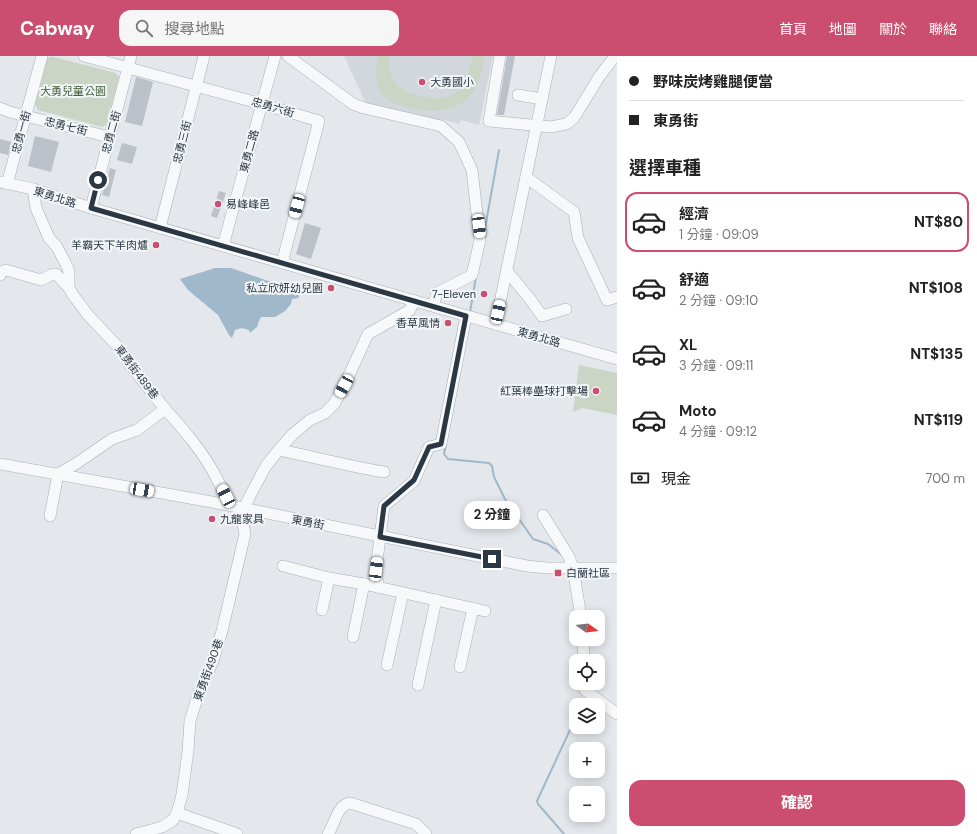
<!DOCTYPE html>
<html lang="zh-TW">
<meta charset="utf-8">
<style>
body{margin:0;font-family:"DM Sans","Noto Sans TC",sans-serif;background:#f6f6f6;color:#222;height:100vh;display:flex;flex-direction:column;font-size:15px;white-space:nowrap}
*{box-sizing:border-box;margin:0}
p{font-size:13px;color:#767676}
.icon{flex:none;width:22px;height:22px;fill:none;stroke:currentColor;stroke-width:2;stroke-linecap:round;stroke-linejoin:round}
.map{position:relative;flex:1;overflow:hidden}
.drawer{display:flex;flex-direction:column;background:#fff;width:360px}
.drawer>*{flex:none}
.banner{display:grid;align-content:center;height:88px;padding:0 12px;background:#fff}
.needle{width:26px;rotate:105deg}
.controls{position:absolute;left:569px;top:554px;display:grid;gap:8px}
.controls a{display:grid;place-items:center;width:36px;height:36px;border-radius:8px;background:#fff;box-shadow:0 2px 10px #0003;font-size:20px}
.end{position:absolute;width:18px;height:18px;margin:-9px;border:5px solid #2b3743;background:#fff;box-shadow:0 0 0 2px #fff}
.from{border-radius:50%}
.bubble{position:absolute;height:28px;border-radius:12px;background:#fff;box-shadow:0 2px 10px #0003;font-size:13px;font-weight:700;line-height:28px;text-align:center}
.car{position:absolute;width:12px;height:24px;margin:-12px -6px;border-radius:5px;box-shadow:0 0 3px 1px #0007;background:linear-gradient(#fff 24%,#345 0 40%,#fff 0 76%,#345 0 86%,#fff 0)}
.banner b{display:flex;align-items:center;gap:14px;height:38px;font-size:15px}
.banner b+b{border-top:1px solid #e0e0e0}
.banner i{width:10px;height:10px;background:#222}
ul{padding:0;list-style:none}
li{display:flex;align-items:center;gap:12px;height:60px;margin:0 8px 6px;padding:0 4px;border:2px solid transparent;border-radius:12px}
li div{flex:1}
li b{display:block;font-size:15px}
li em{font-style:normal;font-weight:700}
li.on{border-color:#cb4d6f}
li>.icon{width:36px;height:36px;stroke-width:1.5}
h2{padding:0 12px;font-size:18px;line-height:48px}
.pay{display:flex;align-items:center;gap:10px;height:44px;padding:0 12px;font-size:15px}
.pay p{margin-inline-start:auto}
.button{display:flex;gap:8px;margin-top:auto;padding:8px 12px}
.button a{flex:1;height:46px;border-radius:12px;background:#cb4d6f;color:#fff;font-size:16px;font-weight:700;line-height:46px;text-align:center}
header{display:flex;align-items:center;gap:24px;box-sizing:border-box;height:56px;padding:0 20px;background:#cb4d6f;color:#fff}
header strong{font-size:19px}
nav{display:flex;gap:22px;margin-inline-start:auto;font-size:14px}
.search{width:280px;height:36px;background:#f6f6f6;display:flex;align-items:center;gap:10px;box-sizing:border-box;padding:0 14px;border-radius:12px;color:#767676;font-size:15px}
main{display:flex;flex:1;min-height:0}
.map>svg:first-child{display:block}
</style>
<header>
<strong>Cabway</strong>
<div class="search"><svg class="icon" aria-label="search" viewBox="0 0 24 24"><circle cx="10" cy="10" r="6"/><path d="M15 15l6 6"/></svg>搜尋地點</div>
<nav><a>首頁</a><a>地圖</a><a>關於</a><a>聯絡</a></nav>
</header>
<main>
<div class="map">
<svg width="617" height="778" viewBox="0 0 617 778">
<rect width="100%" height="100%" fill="#e4e7eb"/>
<!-- built -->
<polygon fill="#d2d7dd" points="344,0 493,0 479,69 461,64 459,68 442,63 440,67 368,52"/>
<!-- green -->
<g fill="#cbd5c5">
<path d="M 378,0 L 390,0 C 389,7 388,14 392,21 C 403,43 445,50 462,32 C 462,31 466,28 466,27 C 467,25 468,21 468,18 C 469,12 471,6 473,0 L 485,0 C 482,13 479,29 470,40 C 465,46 457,51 449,53 C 433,57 393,53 383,39 C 375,29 375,11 378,0 Z"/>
<polygon points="50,1 54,1 116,17 119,22 106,69 102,71 38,54 35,48 47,3"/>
<polygon points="579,309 617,317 617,359 582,352 573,356"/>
</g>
<!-- water -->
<polygon fill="#a0b9ca" points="215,212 231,212 283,230 300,231 297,234 299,242 292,243 291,248 285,255 275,261 261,261 259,265 257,271 250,277 249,274 242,272 235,274 232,282 229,279 218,259 188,234 180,223"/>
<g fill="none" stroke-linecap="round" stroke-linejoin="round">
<!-- stream -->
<g stroke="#a0b9ca" stroke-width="2">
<polyline points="484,178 499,94"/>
<polyline points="470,256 476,221"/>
<polyline points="446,389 444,398 448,403 489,407 492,410 494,421 505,443 533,483 548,488 562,499"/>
<polyline points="581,649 584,643"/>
<polyline points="564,778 538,748 537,745 576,661"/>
</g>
</g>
<!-- building -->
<g fill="#bbc1c8">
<polygon points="507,0 515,0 504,59 497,59"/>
<polygon points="136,21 153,26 142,70 125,66"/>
<polygon points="35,80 59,86 51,116 28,110"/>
<polygon points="0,83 11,86 8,99 0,97"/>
<polygon points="122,87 137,91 132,108 117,104"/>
<polygon points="110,112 116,114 109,141 102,139"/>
<polygon points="219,135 226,137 217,162 211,160"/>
<polygon points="305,167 321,172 311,203 296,198"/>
</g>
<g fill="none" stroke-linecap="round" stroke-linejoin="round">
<!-- minor casing -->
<g stroke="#a9afb5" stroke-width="12">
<g id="minor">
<polyline points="84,0 262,48 319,65 282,207"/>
<polyline points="288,0 353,48 364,52 441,70 459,86 472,114 480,184 472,219 437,237 433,250"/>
<polyline points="500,0 489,65 551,71 566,68 574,62 599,21 615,0"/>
<polyline points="518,39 542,43"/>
<polyline points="0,52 10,56 109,81"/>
<polyline points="526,121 574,156 578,182 607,244 617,241"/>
<polyline points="0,126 33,133 91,152 617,303"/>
<polyline points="7,128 42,0"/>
<polyline points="33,133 36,152 49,182 57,191 68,212 69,218 69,232 73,239 88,259 122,295 128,306 165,353 137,374 112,383 77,407 58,418 50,460"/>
<polyline points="91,152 131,0"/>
<polyline points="160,172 204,0"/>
<polyline points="223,190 275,0"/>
<polyline points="507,215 530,243 542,260 566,253"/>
<polyline points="0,219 1,216 6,214 41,224 51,219 56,218 69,232"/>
<polyline points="495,268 498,256 551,0"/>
<path d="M 165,353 C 185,375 204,397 217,423 C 222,432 226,440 228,449"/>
<path d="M 279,394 C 314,401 349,410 384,416"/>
<polyline points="0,408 228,449 527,510 547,512 617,512"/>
<polyline points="543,459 569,501 573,512 581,561"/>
<polyline points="283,510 329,522 364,528 485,555"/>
<polyline points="378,531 376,513 384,450 414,425 429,391 441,388 466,260"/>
<polyline points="322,554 329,522"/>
<polyline points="353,581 364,528"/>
<polyline points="583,583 584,605"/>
<polyline points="387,609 403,537"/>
<polyline points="460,611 473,552"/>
<polyline points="585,627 585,634 617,658"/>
<polyline points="418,629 436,544"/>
<polyline points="177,757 237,778"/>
<polyline points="136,778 162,771 173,764 177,757 182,739 188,695 190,665 199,636 213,605 222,575 245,478 241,458 253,434 266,410 277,396 293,378 310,364 325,357 334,348 344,330 368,278 410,254 414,245"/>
<path d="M 328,778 C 335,768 337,749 350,747 L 416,768 L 426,778"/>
</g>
</g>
<!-- minor -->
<use href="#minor" stroke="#f6f8f9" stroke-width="11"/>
</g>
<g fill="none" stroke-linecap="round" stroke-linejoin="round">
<!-- route -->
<polyline stroke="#2b3743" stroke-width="5" points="98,124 91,152 466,260 441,388 429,391 414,424 384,450 380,481 492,503"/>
</g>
<!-- markers -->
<g fill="#cb4d6f" stroke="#f3f6f8" stroke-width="1.5">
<circle cx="422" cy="26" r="4"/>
<circle cx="218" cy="148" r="4"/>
<circle cx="156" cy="189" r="4"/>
<circle cx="331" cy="232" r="4"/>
<circle cx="484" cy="238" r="4"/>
<circle cx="448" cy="267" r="4"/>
<circle cx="596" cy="335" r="4"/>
<circle cx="212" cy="463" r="4"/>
<rect x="554" y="513" width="8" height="8" rx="2"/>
</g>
<g text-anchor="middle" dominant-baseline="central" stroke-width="4" stroke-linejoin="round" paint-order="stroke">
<!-- poi labels -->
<g font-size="11" fill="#2b3743" stroke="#f3f6f8" text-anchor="end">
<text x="430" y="26" text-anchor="start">大勇國小</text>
<text x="226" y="148" text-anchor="start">易峰峰邑</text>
<text x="148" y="189">羊霸天下羊肉爐</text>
<text x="323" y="232">私立欣妍幼兒園</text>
<text x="476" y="238">7-Eleven</text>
<text x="440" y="267">香草風情</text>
<text x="588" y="335">紅葉棒壘球打擊場</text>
<text x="220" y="463" text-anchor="start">九龍家具</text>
<text x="566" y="517" text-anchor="start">白蘭社區</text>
</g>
<!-- park labels -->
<g font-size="11" fill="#455f39" stroke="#f3f6f8">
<text x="73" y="35">大勇兒童公園</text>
</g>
<!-- street labels -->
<g font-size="11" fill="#2b3743" stroke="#f3f6f8">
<text transform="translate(273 51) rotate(16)">忠勇六街</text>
<text transform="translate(66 70) rotate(14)">忠勇七街</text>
<text transform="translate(21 76) rotate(-75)">忠勇一街</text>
<text transform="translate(111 76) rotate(-75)">忠勇二街</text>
<text transform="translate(182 86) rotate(-76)">忠勇三街</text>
<text transform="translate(249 95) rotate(-75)">東勇二路</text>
<text transform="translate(55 141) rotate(18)">東勇北路</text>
<text transform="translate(539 281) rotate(16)">東勇北路</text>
<text transform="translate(137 316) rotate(53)">東勇街489巷</text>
<text transform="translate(308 466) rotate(11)">東勇街</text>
<text transform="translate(208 614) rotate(-70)">東勇街490巷</text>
</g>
</g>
</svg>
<div class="controls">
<a><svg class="needle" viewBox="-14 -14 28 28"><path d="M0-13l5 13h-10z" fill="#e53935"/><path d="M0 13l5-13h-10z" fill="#767676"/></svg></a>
<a><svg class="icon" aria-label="locate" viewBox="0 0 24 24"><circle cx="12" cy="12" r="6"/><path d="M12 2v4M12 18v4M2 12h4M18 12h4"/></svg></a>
<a><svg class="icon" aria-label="layers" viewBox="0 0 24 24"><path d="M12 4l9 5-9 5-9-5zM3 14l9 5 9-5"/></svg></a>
<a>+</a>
<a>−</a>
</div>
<i class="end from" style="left:98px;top:124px"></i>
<i class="end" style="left:492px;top:503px"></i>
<div class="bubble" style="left:464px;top:445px;width:56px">2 分鐘</div>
<i class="car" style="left:297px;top:150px;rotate:195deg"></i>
<i class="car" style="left:479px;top:170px;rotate:173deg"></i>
<i class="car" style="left:498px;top:256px;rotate:12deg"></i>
<i class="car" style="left:344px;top:330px;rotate:209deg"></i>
<i class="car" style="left:142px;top:434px;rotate:100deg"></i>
<i class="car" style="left:226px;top:440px;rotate:333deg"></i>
<i class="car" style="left:376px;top:513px;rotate:7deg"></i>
</div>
<section class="drawer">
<div class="banner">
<b><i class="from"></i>野味炭烤雞腿便當</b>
<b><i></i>東勇街</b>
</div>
<h2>選擇車種</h2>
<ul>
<li class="on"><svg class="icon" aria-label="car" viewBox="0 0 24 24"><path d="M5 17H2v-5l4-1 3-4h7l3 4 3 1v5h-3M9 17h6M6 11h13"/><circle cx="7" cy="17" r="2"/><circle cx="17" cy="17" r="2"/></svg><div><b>經濟</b><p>1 分鐘 · 09:09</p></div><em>NT$80</em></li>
<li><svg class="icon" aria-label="car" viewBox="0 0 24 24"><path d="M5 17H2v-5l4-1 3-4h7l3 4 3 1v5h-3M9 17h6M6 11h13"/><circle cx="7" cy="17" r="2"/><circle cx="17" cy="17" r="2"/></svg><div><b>舒適</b><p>2 分鐘 · 09:10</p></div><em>NT$108</em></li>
<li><svg class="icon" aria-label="car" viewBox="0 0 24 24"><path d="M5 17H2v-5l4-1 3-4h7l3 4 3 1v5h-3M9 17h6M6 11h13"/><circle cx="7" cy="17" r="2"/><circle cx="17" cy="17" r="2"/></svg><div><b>XL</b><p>3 分鐘 · 09:11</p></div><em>NT$135</em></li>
<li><svg class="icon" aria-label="car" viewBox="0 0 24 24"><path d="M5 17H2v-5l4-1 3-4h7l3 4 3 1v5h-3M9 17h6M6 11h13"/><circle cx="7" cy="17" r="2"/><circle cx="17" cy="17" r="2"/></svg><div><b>Moto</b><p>4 分鐘 · 09:12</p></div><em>NT$119</em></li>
</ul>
<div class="pay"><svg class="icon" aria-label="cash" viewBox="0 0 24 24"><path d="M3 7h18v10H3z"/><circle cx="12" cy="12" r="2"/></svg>現金<p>700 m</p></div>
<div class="button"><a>確認</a></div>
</section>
</main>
